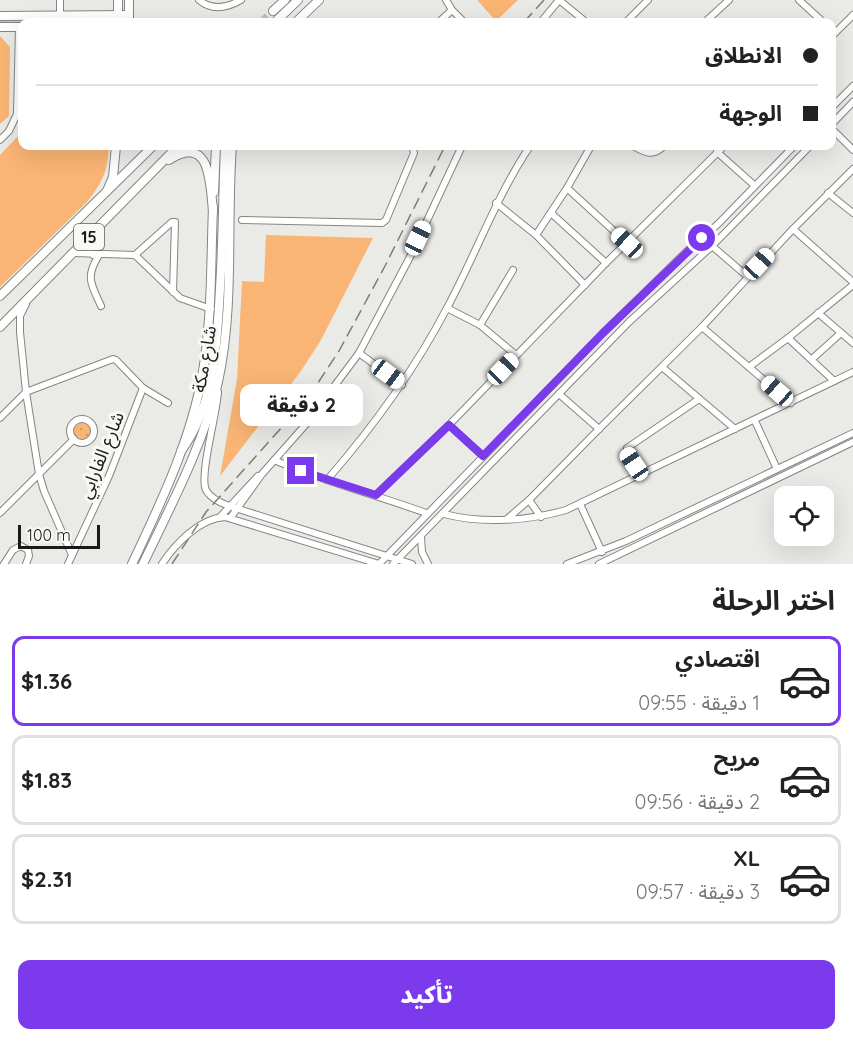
<!DOCTYPE html>
<html lang="ar">
<meta charset="utf-8">
<style>
body{margin:0;font-family:Quicksand,"Noto Sans Arabic",sans-serif;background:#f2f2f2;color:#222;direction:rtl;height:100vh;display:flex;flex-direction:column;font-size:22px;white-space:nowrap}
*{box-sizing:border-box;margin:0}
p{font-size:20px;color:#767676}
.icon{flex:none;width:33px;height:33px;fill:none;stroke:currentColor;stroke-width:2;stroke-linecap:round;stroke-linejoin:round}
.map{position:relative;height:564px;overflow:hidden;direction:ltr}
.details{display:flex;flex-direction:column;background:#fff;flex:1}
.details>*{flex:none}
.hud{position:absolute;left:18px;top:18px;width:818px;height:132px;border-radius:12px;box-shadow:0 6px 24px #0002;direction:rtl;display:grid;align-content:center;height:132px;padding:0 18px;background:#fff}
.fabs{position:absolute;left:774px;top:486px;display:grid;gap:12px}
.fabs a{display:grid;place-items:center;width:60px;height:60px;border-radius:12px;background:#fff;box-shadow:0 6px 24px #0002;font-size:30px}
.scale{position:absolute;left:18px;bottom:15px;width:82px;box-sizing:border-box;padding-left:6px;border:3px solid #1a1a19;border-top:0;font-size:16px;line-height:21px;white-space:nowrap;color:#1a1a19;-webkit-text-stroke:4px #f8f8f5;paint-order:stroke}
.end{position:absolute;width:27px;height:27px;margin:-14px;border:8px solid #7c3aed;background:#fff;box-shadow:0 0 0 3px #fff}
.from{border-radius:50%}
.bubble{position:absolute;height:42px;border-radius:12px;background:#fff;box-shadow:0 6px 24px #0002;font-size:20px;font-weight:800;line-height:42px;text-align:center;direction:rtl}
.car{position:absolute;width:18px;height:36px;margin:-18px -9px;border-radius:8px;box-shadow:0 0 4px 2px #0007;background:linear-gradient(#fff 24%,#345 0 40%,#fff 0 76%,#345 0 86%,#fff 0)}
.hud b{display:flex;align-items:center;gap:21px;height:57px;font-size:22px}
.hud b+b{border-top:2px solid #e0e0e0}
.hud i{width:15px;height:15px;background:#222}
ul{padding:0;list-style:none}
li{display:flex;align-items:center;gap:18px;height:90px;margin:0 12px 9px;padding:0 6px;border:3px solid #e0e0e0;border-radius:12px}
li div{flex:1}
li b{display:block;font-size:22px}
li em{font-style:normal;font-weight:800}
li.active{border-color:#7c3aed}
li>.icon{width:54px;height:54px;stroke-width:1.5}
h2{padding:0 18px;font-size:27px;line-height:72px}
.primary-button{display:flex;gap:12px;margin-top:auto;padding:12px 18px}
.primary-button a{flex:1;height:69px;border-radius:12px;background:#7c3aed;color:#fff;font-size:24px;font-weight:800;line-height:69px;text-align:center}
.map>svg:first-child{display:block}
</style>
<div class="map">
<svg width="853" height="564" viewBox="0 0 853 564">
<defs>
<pattern id="grass-dots" width="8" height="8" patternUnits="userSpaceOnUse" patternTransform="scale(1.5)"><rect width="8" height="8" fill="#fab574"/><path d="M2 2h.1M6 6h.1" fill="none" stroke="#d69b64" stroke-width="1.8" stroke-linecap="round"/></pattern>
</defs>
<rect width="100%" height="100%" fill="#eaebe7"/>
<!-- grass -->
<circle fill="url(#grass-dots)" cx="82" cy="431" r="10"/>
<!-- green -->
<g fill="#fab574">
<polygon points="477,0 518,0 496,21"/>
<polygon points="111,18 111,22 22,22 22,24 0,24 0,19"/>
<polygon points="0,36 10,47 9,116 0,124"/>
<path d="M 22,132 L 22,146 L 109,146 C 108,170 103,181 88,201 L 0,287 L 0,155 Z"/>
<polygon points="266,235 373,238 321,340 301,371 220,476 237,379 242,281 264,282"/>
</g>
<g fill="none" stroke-linecap="round" stroke-linejoin="round">
<!-- highway-tunnel -->
<polyline stroke="#c0c1be" stroke-width="8" stroke-dasharray="8 4" stroke-linecap="butt" points="262,22 273,11"/>
<!-- minor casing -->
<g stroke="#858683" stroke-width="8">
<g id="minor">
<path d="M 199,0 C 212,11 227,8 241,0"/>
<polyline points="446,0 452,10 464,22"/>
<polyline points="559,0 586,22"/>
<polyline points="799,0 823,22"/>
<polyline points="60,15 60,0"/>
<polyline points="439,22 452,10"/>
<polyline points="541,22 559,0"/>
<polyline points="626,22 648,0"/>
<polyline points="705,22 729,0"/>
<polyline points="831,37 853,15"/>
<polyline points="831,108 853,86"/>
<polyline points="831,125 853,102"/>
<polyline points="831,128 853,150"/>
<polyline points="0,140 9,131 17,114 19,27"/>
<path d="M 633,146 C 646,153 653,157 664,146"/>
<polyline points="717,152 754,185"/>
<polyline points="567,188 627,243"/>
<polyline points="828,193 853,213"/>
<polyline points="496,203 536,235 585,285"/>
<polyline points="551,213 606,263"/>
<polyline points="242,220 382,223 386,220 414,153 412,146"/>
<polyline points="793,229 853,282"/>
<polyline points="536,235 567,188 591,146"/>
<polyline points="92,236 89,246 93,255"/>
<polyline points="712,246 748,277"/>
<polyline points="74,253 135,255 180,298 211,309"/>
<path d="M 99,255 C 85,277 91,284 101,306"/>
<polyline points="135,255 172,222 175,222 173,292"/>
<polyline points="26,304 20,316 20,332 26,392 39,474 44,491 72,555"/>
<polyline points="447,308 480,325 516,355"/>
<polyline points="818,313 853,343"/>
<polyline points="480,325 513,270"/>
<polyline points="702,327 791,403"/>
<polyline points="788,338 834,381"/>
<polyline points="359,353 402,385"/>
<polyline points="812,359 841,333"/>
<polyline points="662,367 735,429"/>
<polyline points="749,367 788,338 853,285"/>
<path d="M 218,392 C 217,413 199,476 206,490 C 210,498 221,503 229,506 L 412,564"/>
<polyline points="559,394 599,429"/>
<polyline points="0,418 26,392 113,359 116,360 143,388 168,403"/>
<circle cx="82" cy="431" r="12"/>
<polyline points="755,421 777,469"/>
<polyline points="449,425 483,456"/>
<path d="M 274,460 C 324,481 376,495 426,513"/>
<polyline points="640,474 627,454 627,448 699,399"/>
<path d="M 327,480 C 373,427 414,371 447,308 C 476,254 496,197 530,146"/>
<polyline points="376,495 449,425 606,263 724,146"/>
<polyline points="529,500 541,517"/>
<polyline points="580,504 602,552"/>
<polyline points="0,513 74,439"/>
<path d="M 444,514 C 483,524 527,521 566,510 L 853,372"/>
<polyline points="220,517 258,476"/>
<polyline points="231,517 262,474 307,423 359,353 410,257 462,146"/>
<polyline points="507,519 529,500 599,429 702,327 793,229 853,169"/>
<polyline points="421,537 422,552 428,564"/>
<polyline points="4,564 13,550 21,546 28,550 29,556 26,564"/>
<polyline points="68,564 109,476 143,388"/>
<path d="M 162,564 C 175,544 200,518 225,517 L 379,564"/>
<polyline points="379,564 603,333 686,252 718,224 794,146"/>
<polyline points="393,564 629,322 712,246 810,146"/>
<polyline points="567,564 626,541 853,433"/>
<polyline points="599,564 853,442"/>
</g>
</g>
<!-- major casing -->
<g stroke="#858683" stroke-width="10">
<g id="major">
<polyline points="118,0 118,22"/>
<polyline points="129,0 129,22"/>
<polyline points="0,16 129,15"/>
<polyline points="0,27 22,27"/>
<polyline points="107,191 113,177 116,146"/>
<polyline points="214,192 216,146"/>
<path d="M 132,564 C 163,499 196,429 205,358 C 212,307 211,257 213,207"/>
<path d="M 143,564 C 171,505 203,446 218,382 C 235,305 226,224 232,146"/>
</g>
</g>
<!-- highway casing -->
<g stroke="#858683" stroke-width="10">
<g id="highway">
<polyline points="273,11 285,0"/>
<polyline points="275,22 298,0"/>
<polyline points="296,22 319,0"/>
<path d="M 169,160 C 211,133 210,184 213,211"/>
<polyline points="0,296 153,146"/>
<polyline points="0,327 178,146"/>
<path d="M 181,451 C 215,405 217,343 220,288 C 223,241 223,193 225,146"/>
</g>
</g>
<!-- minor -->
<use href="#minor" stroke="#fff" stroke-width="6"/>
<!-- major -->
<use href="#major" stroke="#fff" stroke-width="8"/>
<!-- highway -->
<use href="#highway" stroke="#fff" stroke-width="8"/>
<!-- rail -->
<g stroke="#7c7c7a" stroke-width="1.5" stroke-dasharray="12 6" stroke-linecap="butt">
<polyline points="524,22 544,0"/>
<polyline points="172,564 206,512 308,398 339,351 385,266 445,146"/>
</g>
</g>
<g fill="none" stroke-linecap="round" stroke-linejoin="round">
<!-- route -->
<polyline stroke="#7c3aed" stroke-width="8" points="301,471 376,495 449,425 483,456 603,333 702,238"/>
</g>
<g text-anchor="middle" dominant-baseline="central" stroke-width="6" stroke-linejoin="round" paint-order="stroke">
<!-- shield labels -->
<rect fill="#f8f8f5" stroke="#5d5d5b" stroke-width="1.5" x="74" y="224" width="30" height="26" rx="4.5"/>
<g font-size="16" font-weight="bold" fill="#1a1a19">
<text x="89" y="237">15</text>
</g>
<!-- street labels -->
<g font-size="18" fill="#1a1a19" stroke="#f8f8f5">
<text transform="translate(204 359) rotate(-80)">شارع مكة</text>
<text transform="translate(101 455) rotate(-68)">شارع الفارابي</text>
</g>
</g>
</svg>
<div class="fabs">
<a><svg class="icon" aria-label="locate" viewBox="0 0 24 24"><circle cx="12" cy="12" r="6"/><path d="M12 2v4M12 18v4M2 12h4M18 12h4"/></svg></a>
</div>
<div class="scale">100 m</div>
<i class="end from" style="left:702px;top:238px"></i>
<i class="end" style="left:301px;top:471px"></i>
<div class="bubble" style="left:240px;top:384px;width:123px">2 دقيقة</div>
<i class="car" style="left:418px;top:238px;rotate:25deg"></i>
<i class="car" style="left:627px;top:243px;rotate:313deg"></i>
<i class="car" style="left:759px;top:264px;rotate:43deg"></i>
<i class="car" style="left:503px;top:369px;rotate:44deg"></i>
<i class="car" style="left:388px;top:374px;rotate:127deg"></i>
<i class="car" style="left:777px;top:391px;rotate:311deg"></i>
<i class="car" style="left:634px;top:464px;rotate:326deg"></i>
<div class="hud">
<b><i class="from"></i>الانطلاق</b>
<b><i></i>الوجهة</b>
</div>
</div>
<section class="details">
<h2>اختر الرحلة</h2>
<ul>
<li class="active"><svg class="icon" aria-label="car" viewBox="0 0 24 24"><path d="M5 17H2v-5l4-1 3-4h7l3 4 3 1v5h-3M9 17h6M6 11h13"/><circle cx="7" cy="17" r="2"/><circle cx="17" cy="17" r="2"/></svg><div><b>اقتصادي</b><p>1 دقيقة · 09:55</p></div><em>$1.36</em></li>
<li><svg class="icon" aria-label="car" viewBox="0 0 24 24"><path d="M5 17H2v-5l4-1 3-4h7l3 4 3 1v5h-3M9 17h6M6 11h13"/><circle cx="7" cy="17" r="2"/><circle cx="17" cy="17" r="2"/></svg><div><b>مريح</b><p>2 دقيقة · 09:56</p></div><em>$1.83</em></li>
<li><svg class="icon" aria-label="car" viewBox="0 0 24 24"><path d="M5 17H2v-5l4-1 3-4h7l3 4 3 1v5h-3M9 17h6M6 11h13"/><circle cx="7" cy="17" r="2"/><circle cx="17" cy="17" r="2"/></svg><div><b>XL</b><p>3 دقيقة · 09:57</p></div><em>$2.31</em></li>
</ul>
<div class="primary-button"><a>تأكيد</a></div>
</section>
